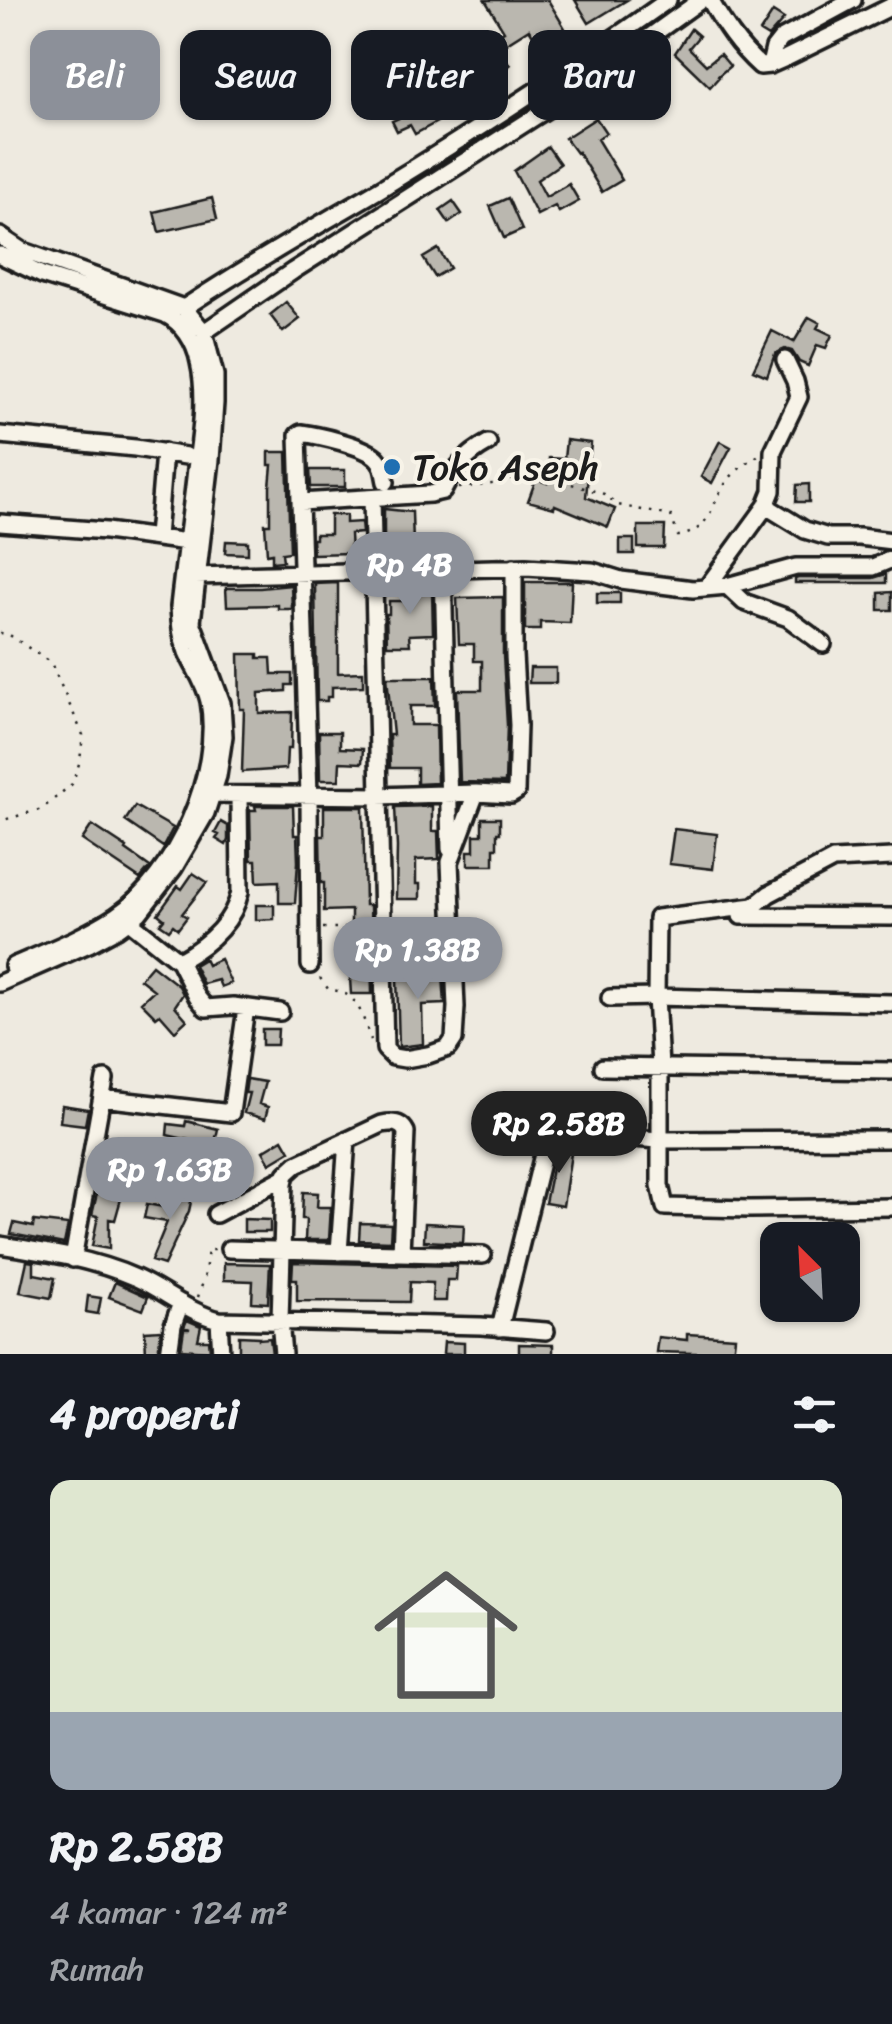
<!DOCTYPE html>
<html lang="id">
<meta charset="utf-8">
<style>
:root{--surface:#171b24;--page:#20242c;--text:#f1f3f6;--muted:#9ea1a6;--accent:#8c9099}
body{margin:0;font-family:Sriracha,sans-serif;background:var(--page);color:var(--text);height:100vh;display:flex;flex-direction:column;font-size:38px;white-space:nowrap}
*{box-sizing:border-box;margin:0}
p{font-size:32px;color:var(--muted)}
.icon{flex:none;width:55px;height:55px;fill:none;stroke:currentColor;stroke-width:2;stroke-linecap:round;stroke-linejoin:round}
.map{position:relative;height:1354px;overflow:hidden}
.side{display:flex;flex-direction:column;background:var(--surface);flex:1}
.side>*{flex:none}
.banner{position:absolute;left:30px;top:30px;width:832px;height:90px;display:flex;gap:20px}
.needle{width:65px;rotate:336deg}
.fabs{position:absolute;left:760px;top:1222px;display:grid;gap:20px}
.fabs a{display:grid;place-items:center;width:100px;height:100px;border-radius:20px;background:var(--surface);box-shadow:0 2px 8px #0004;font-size:50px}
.price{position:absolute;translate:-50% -85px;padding:0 22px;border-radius:35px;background:var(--accent);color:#fff;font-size:32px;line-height:65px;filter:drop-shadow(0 2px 5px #0008)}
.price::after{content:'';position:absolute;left:50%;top:60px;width:30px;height:22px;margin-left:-15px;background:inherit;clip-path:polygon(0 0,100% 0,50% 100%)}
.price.active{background:#222;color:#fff}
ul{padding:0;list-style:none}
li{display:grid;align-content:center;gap:20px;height:530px;padding:0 50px}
li span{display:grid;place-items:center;height:310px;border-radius:20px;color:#555}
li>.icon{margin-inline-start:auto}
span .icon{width:180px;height:180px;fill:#fffc;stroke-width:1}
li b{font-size:42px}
h2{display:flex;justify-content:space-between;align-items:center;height:120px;padding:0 50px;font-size:42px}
.chip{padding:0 35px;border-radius:20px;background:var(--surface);box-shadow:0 2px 8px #0004;font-size:35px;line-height:90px}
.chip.active{background:var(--accent);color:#fff}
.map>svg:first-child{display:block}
.building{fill:#bab7af;stroke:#1c1c1c;stroke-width:2.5}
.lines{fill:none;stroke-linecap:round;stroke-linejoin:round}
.minor-casing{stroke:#1c1c1c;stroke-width:22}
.path{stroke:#1c1c1c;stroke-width:2.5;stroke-dasharray:2.5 8;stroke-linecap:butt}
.minor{stroke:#f7f3e8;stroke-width:15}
.poi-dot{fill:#1f6fb2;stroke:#f7f3e8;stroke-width:4}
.labels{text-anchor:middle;stroke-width:8;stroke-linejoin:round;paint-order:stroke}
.poi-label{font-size:38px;fill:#1c1c1c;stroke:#f7f3e8;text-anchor:start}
</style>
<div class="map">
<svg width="892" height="1354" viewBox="0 0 892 1354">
<rect width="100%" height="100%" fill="#eeeae0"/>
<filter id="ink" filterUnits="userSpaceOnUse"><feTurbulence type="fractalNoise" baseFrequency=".01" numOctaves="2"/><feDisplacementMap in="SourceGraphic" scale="20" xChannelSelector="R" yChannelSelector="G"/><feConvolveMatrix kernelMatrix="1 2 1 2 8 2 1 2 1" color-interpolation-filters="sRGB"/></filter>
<g filter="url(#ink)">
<!-- building -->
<path class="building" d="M485 0H548L569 35 543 51 529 29 499 48 510 65 474 88 485 106 470 115 460 97 457 99 439 73 504 31Z
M575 0H627L589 23Z
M773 12 784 19 768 37 760 32Z
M691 29 699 36 689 48 706 65 720 54 730 66 718 76 719 77 710 87 675 53Z
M428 105 437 122 415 134 410 125 397 131 392 121Z
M596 118 606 133 597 139 622 180 602 192 578 152 576 153 565 138Z
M548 147 560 164 537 180 546 197 569 184 579 201 559 212 555 206 537 215 514 171Z
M212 198 217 219 159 232 154 212Z
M508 198 522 230 504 238 490 206Z
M453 201 462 214 449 223 440 210Z
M438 249 450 268 435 277 423 258Z
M286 302 300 319 283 332 270 315Z
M809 317 820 323 817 328 832 335 826 348 817 345 808 366 799 362 792 351 785 349 775 354 767 376 753 370 772 331 794 342Z
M566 440 591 443 586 497 615 509 608 527 555 505 554 508 528 501 536 479 547 483 549 458 564 459Z
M720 441 731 447 712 483 701 477Z
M269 452H287L290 552 282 553 283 561 272 562V553L267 554 265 524H270V487L272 465H269Z
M310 470H345V487H311Z
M809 484V502H796L797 485Z
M384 509 412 512 413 545 418 544V556H402V546L384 547Z
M330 515H346V523L361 522 362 533 350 534 351 553 313 554 312 539H315V534H330Z
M638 526H665L664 548H638Z
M620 539H634V554H620Z
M226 541 248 542V554L225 553Z
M886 574V583H795V579L798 578H873Z
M525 582H572L570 623 540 622V630H525Z
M338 583V673L363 672V686L332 687V697H327V701H317L315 584Z
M291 585 292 609H278V605L227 606 226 588H260Z
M410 587 432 588 433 634 409 635 410 645H387L386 614H389V601H409Z
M892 592V610H879V593Z
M597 593H620V603H597Z
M503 597V655L507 725 505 783 460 782 457 690H482V661H474V644H459L457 598Z
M239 654H258V658H271L272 674H292V685H286V691L259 693V713L292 712 291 749H287L286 769 242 772 244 709H240Z
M530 668H556V683H529Z
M387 677H434L435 706H410V725H436L437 783 417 784V768H390L389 735H393Z
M319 732H340V748L363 749 362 763 340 762 339 780H320Z
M135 806 173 828 163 847 125 821Z
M255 806H293L294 835H297L298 862 295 903H279V881L257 882 256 860H251L250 810H256Z
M432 806V831H438L439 859 416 860V884H420V899H396L397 847 395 807Z
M324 807H363L365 905H370L372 994H351L348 946H345V933H351V910L324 911V883H321L320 836H324Z
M482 818H500V833H497V848H494V865H468V851H474V835H482Z
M221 822 228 826V840L226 845 216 839 219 835 215 833Z
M92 825 127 848 126 850 150 867 140 879 82 840Z
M674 829 717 834 713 869 669 864Z
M193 873 207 882 182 914 187 917 178 929 173 925 169 930 160 924 164 919 158 914 178 886 182 889Z
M256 905H274V919L256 920Z
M396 941H417V955H396Z
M204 959 207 965 220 959 231 983 221 987 218 980 203 984 194 965Z
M425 962H442L445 1004 422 1005 423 1044 399 1047 397 977 425 976Z
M152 965 179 986 183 994 175 1006 187 1020 175 1031 160 1014 156 1017 141 1002 154 990 140 979Z
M262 1029H278L277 1045H262Z
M247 1079 265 1082 259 1104 268 1107 265 1119 244 1113 249 1093H245Z
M533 1096 554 1103 552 1107 545 1110 541 1114 535 1141 526 1139 532 1115 527 1114Z
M62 1105 88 1109 85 1125 60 1122Z
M186 1121 218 1129 214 1146 167 1135 168 1124 185 1126Z
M283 1139 290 1151 270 1163 263 1151Z
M557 1145 572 1147 563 1206 545 1203Z
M239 1172 245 1186 229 1194 222 1179Z
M101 1177 126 1181 115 1220 109 1219V1249L92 1246 98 1216 92 1215Z
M194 1188 189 1211 164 1265 151 1261 167 1222 144 1218 147 1204 169 1208 173 1189 186 1191Z
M303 1192 318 1193 317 1207H331L329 1240H305L306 1219H302Z
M244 1219 270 1220V1232H244Z
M34 1221 68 1225 64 1244 11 1234 14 1223 33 1227Z
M360 1223 391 1224 390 1241 359 1240Z
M425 1223 464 1225 463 1243 424 1241Z
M27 1261 34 1262V1274L55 1278 51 1298 20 1292Z
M293 1262 457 1266 456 1280H447L446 1301H432L433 1283 410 1282 409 1302 297 1301V1279H292Z
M224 1263 270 1264 268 1303 252 1302 253 1281 224 1280Z
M115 1282 148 1297 143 1310 109 1297Z
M88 1296 101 1298 98 1314 86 1312Z
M187 1320 201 1326 198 1340H209L210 1351 181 1349 184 1329H190L184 1327Z
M161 1330 158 1354H146L145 1331Z
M687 1334 735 1337 733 1354 656 1352 658 1337 687 1340Z
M239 1336 259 1337V1339L270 1338 272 1354 239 1353Z
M444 1342 464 1343V1354H443Z
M519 1344 553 1345V1354H519Z"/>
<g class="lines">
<defs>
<path id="minor" d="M710 0C724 25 738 46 760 66L770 65 786 58 892 6
M770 65 774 48 781 39 853 0
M0 236 21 250 184 308 204 332 215 375V403L211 460 192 622 222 703 224 736 218 776 206 813 174 868 139 913 117 929 89 944 0 983
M0 255 42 275 165 314C183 323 195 342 199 362 207 397 201 434 196 469 191 515 184 561 179 607 180 623 181 637 187 652 194 668 205 683 209 701 222 772 176 876 116 916 84 937 48 951 13 966
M184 308C248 265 314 228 380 189 479 129 574 67 668 0
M204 332 293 271 563 99 701 0
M785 360 795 381 799 397 773 451 772 491 766 506 805 530 828 537H859L892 541
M0 435 135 448 186 456
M372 498 385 1049 393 1057 405 1059 428 1055 448 1048 454 1039 456 1007 450 862 476 793 511 795 516 792 518 725 514 655V567
M301 502 430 494 443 491C454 469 466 455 488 443
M0 523 106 531 187 542
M157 537 164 452
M443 568 450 849
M196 576 526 567 592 571 621 580 693 589 727 586 796 567H873L892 559
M727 586 744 602 788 618 823 644
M707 587 766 506
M205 794 378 796 476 793
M892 857 833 860 769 894 754 906 657 918 656 997 660 1066V1185L665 1207 749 1209 892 1207
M741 916 892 917
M129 921 179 961 197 997 206 1008 233 1006 280 1012
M179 961C206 946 233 924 240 892L239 795
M310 965 309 796 298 435 301 433C317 435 367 446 378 459 384 465 384 474 386 482
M610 998 656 997 892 1003
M603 1067 892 1071
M102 1098 231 1113 246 1008
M619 1137 659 1140 892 1139
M91 1164 187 1180
M216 1214 285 1177
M0 1245C46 1252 93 1259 136 1278 165 1291 188 1312 219 1320L481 1326 546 1331
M229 1249 483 1255
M339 1252 347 1140
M73 1259 105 1079
M219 1320 221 1354
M500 1328 552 1118
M169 1354 173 1325 181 1303
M283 1354 280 1321 284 1183 286 1174 297 1164 382 1124C392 1122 401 1122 406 1132L401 1253"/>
</defs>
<!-- minor casing -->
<use href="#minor" class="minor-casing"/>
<!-- path -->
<path class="path" d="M459 488 500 483 524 475 534 476 555 479 604 494 618 505 671 516 678 536C712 531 710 504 728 480 736 470 748 462 759 455
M0 633 8 634 51 663 83 735 80 761 72 784 42 809 0 821
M323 928H370
M320 978 329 990C360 991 362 1018 371 1040
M198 1297 204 1279 208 1250H218"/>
<!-- minor -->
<use href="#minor" class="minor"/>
</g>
</g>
<!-- markers -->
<circle class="poi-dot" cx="392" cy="467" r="10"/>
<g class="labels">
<!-- poi labels -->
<g class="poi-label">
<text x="412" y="480">Toko Aseph</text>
</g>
</g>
</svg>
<div class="fabs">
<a><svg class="needle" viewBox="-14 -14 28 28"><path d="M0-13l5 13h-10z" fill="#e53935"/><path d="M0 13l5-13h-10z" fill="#9ea1a6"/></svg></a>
</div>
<b class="price" style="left:410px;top:617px">Rp 4B</b>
<b class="price" style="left:418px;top:1002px">Rp 1.38B</b>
<b class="price active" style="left:559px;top:1176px">Rp 2.58B</b>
<b class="price" style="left:170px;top:1222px">Rp 1.63B</b>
<div class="banner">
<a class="chip active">Beli</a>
<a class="chip">Sewa</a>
<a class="chip">Filter</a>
<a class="chip">Baru</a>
</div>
</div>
<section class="side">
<h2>4 properti<svg class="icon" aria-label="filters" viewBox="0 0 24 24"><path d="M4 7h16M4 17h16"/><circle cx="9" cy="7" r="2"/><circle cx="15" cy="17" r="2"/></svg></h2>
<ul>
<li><span style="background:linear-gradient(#dfe7d0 75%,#9aa5b1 0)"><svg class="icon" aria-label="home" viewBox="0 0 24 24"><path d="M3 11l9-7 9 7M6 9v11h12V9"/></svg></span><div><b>Rp 2.58B</b><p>4 kamar · 124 m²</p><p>Rumah</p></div></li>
</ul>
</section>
